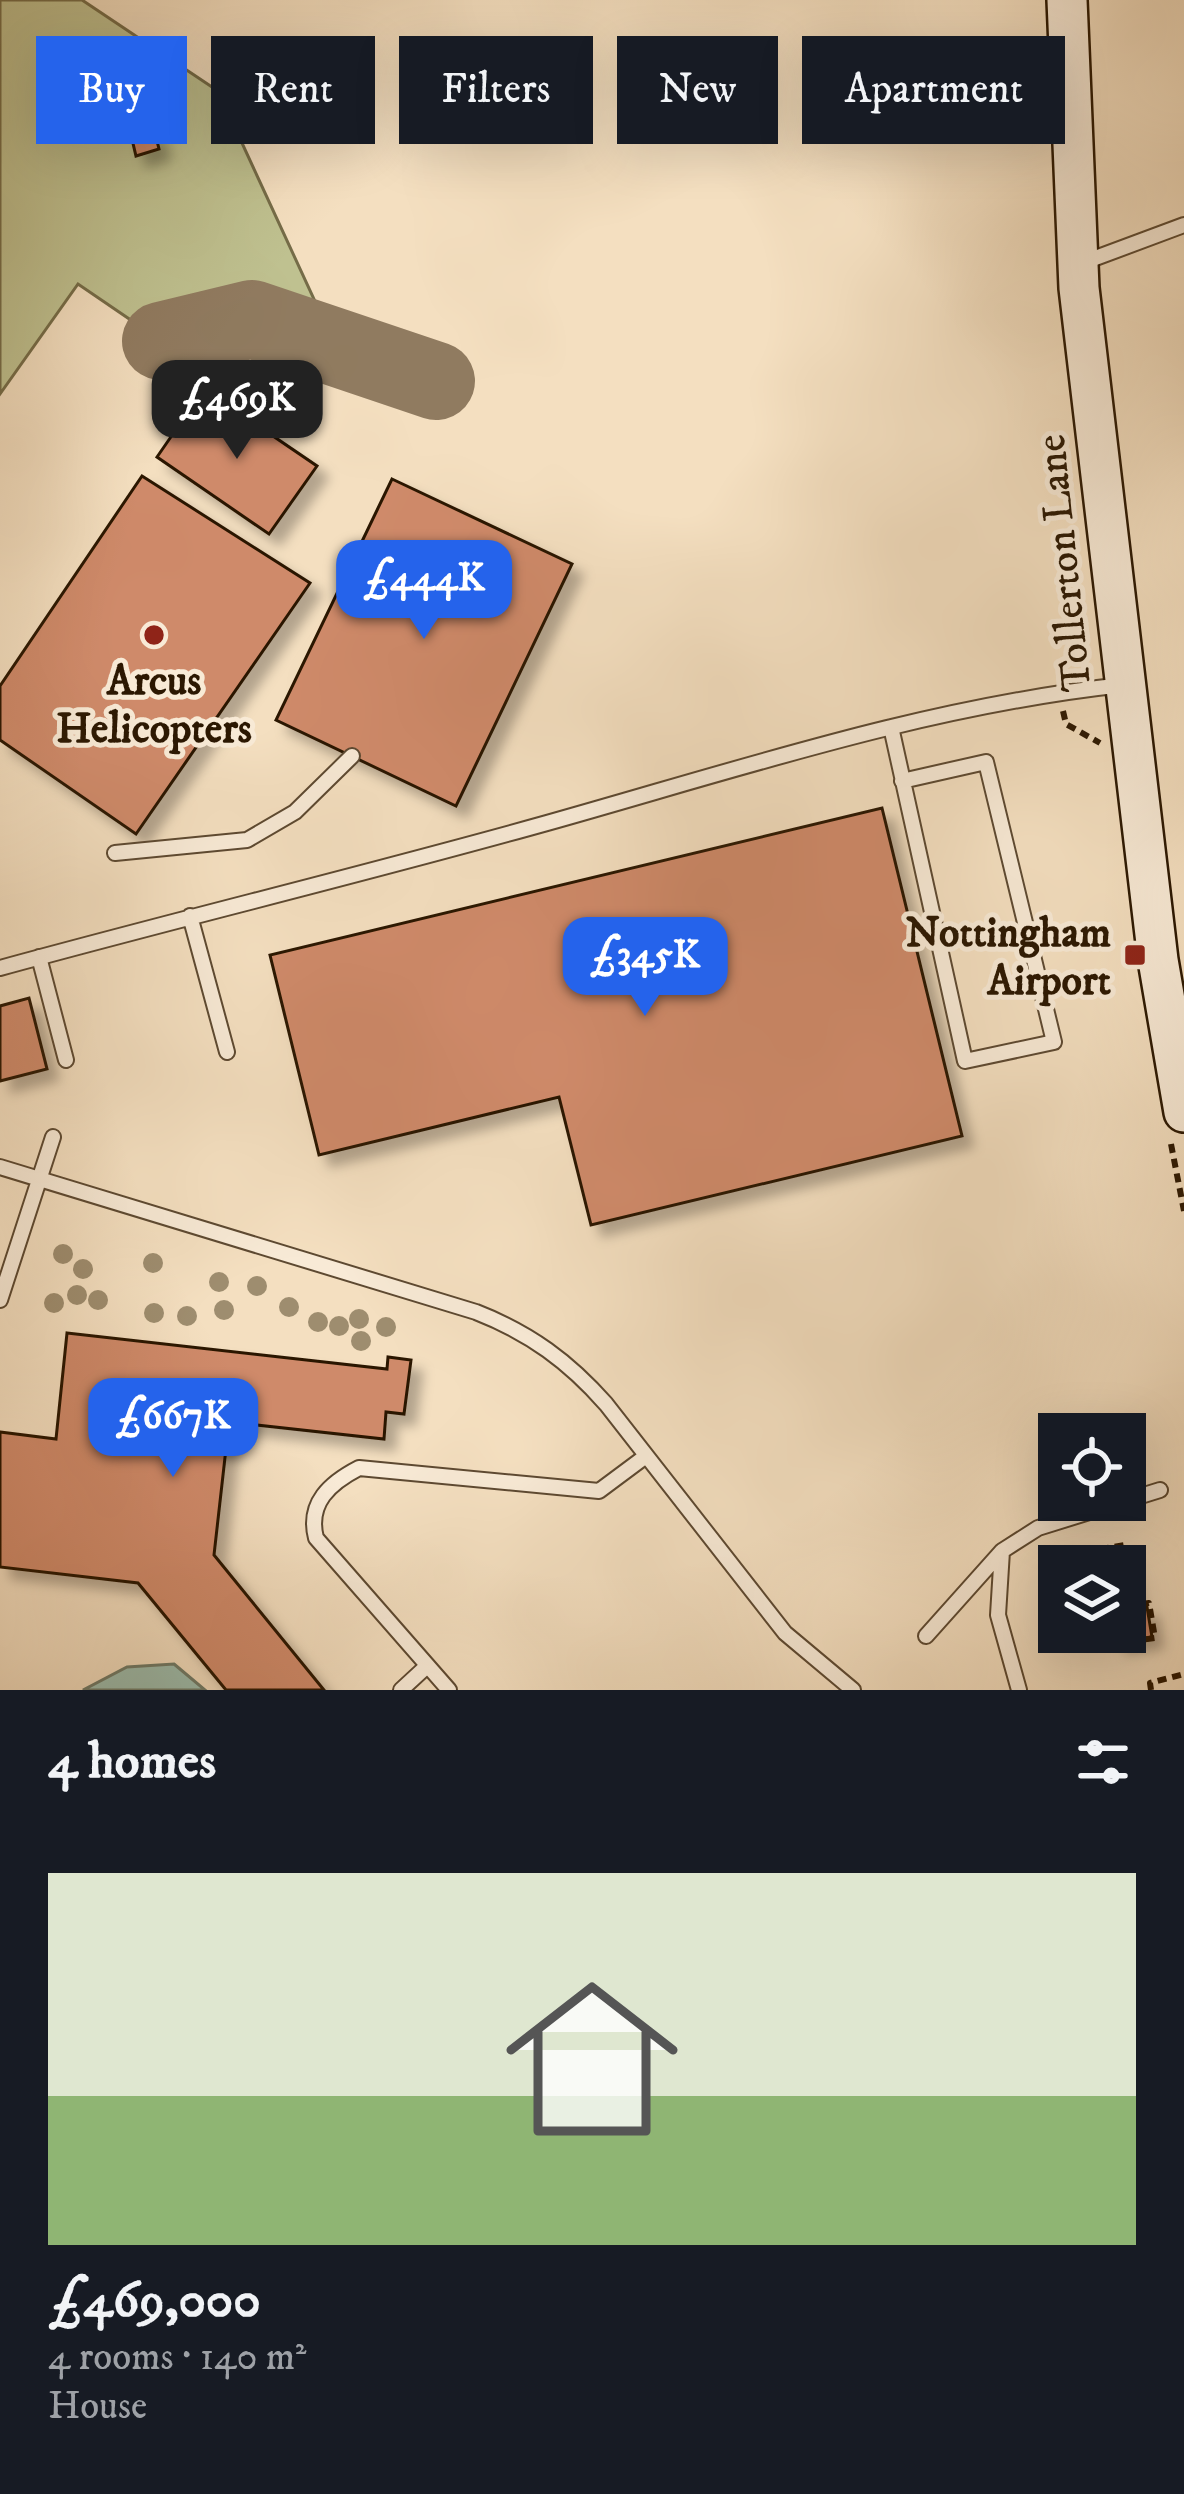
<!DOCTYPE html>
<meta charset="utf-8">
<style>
:root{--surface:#171b24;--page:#242831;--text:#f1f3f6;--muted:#9ea1a6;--line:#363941;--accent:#2563eb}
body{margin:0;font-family:"IM FELL DW Pica",serif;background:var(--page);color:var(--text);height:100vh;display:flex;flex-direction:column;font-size:45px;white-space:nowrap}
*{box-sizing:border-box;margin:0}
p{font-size:39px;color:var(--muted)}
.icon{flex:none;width:66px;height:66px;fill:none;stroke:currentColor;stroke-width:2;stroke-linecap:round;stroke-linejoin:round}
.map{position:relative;height:1690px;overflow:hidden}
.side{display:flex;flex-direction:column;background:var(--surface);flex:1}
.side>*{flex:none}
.banner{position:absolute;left:36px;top:36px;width:1113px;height:108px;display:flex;gap:24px}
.fabs{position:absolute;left:1038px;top:1413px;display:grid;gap:24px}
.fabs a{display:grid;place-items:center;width:108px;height:108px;border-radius:0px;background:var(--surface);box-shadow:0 12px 48px #0002;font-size:60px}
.price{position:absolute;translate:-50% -102px;padding:0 27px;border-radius:24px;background:var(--accent);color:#fff;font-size:39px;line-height:78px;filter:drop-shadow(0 3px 6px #0008)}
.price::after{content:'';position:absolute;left:50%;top:72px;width:36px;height:27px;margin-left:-18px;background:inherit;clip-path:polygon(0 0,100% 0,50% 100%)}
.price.selected{background:#222;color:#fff}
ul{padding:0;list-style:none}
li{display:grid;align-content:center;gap:24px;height:636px;padding:0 48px}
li+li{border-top:3px solid var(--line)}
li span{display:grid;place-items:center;height:372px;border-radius:0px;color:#555}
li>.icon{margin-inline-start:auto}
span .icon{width:216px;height:216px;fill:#fffc;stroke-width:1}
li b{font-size:51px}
h2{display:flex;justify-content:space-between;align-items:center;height:144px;padding:0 48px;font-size:51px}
.tag{padding:0 42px;border-radius:0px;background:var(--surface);box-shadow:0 12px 48px #0002;font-size:42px;line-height:108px}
.tag.selected{background:var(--accent);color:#fff}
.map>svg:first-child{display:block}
.green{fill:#bfc190;stroke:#756c48;stroke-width:3}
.water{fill:#9cbdae;stroke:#6f7b69;stroke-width:3}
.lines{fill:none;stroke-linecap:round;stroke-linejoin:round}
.taxiway{stroke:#907b60;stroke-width:78}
.building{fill:#cf8a6a;stroke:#2b1701;stroke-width:3;filter:url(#shadow)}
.lane-casing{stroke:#5d4931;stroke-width:18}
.secondary-casing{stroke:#2b1701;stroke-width:44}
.path{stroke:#2b1701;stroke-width:6;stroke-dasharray:9 6;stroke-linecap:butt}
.lane{stroke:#f8ead6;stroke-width:14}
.secondary{stroke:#f8ead6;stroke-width:39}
.tree{fill:#9e8d6f}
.poi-dot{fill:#8f2418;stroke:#f8ead6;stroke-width:4.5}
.labels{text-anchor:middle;stroke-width:10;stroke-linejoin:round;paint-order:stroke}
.street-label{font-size:42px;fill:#2b1701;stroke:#f8ead6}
.poi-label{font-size:42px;font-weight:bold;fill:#2b1701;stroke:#f8ead6}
</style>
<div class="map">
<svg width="1184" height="1690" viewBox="0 0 1184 1690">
<defs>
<filter id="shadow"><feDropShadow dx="11" dy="11" stdDeviation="6" flood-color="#0004"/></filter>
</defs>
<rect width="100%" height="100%" fill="#f4dfc0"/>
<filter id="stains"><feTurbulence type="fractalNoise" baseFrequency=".00167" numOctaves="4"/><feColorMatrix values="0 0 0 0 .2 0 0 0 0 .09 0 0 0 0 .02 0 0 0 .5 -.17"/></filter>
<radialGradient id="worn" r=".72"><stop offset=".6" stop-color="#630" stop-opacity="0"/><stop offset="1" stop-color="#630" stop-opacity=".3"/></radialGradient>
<!-- green -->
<path class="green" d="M0 0H82L218 91 331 336 245 295 144 329 78 284 0 394Z"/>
<!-- water -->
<path class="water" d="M174 1664 205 1690H83L127 1667Z"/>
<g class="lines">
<!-- taxiway -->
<path class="taxiway" d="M161 341 252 319 436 381"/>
</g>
<!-- building -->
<path class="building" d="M154 129 159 149 136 156 131 135Z
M204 389 317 466 269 534 157 457Z
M142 476 310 583 136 834 0 740V686Z
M392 479 572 564 456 806 276 720Z
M882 808 962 1136 591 1225 559 1097 319 1155 270 955Z
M29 998 47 1069 0 1081V1006Z
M67 1333 387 1369 388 1357 411 1360 404 1414 386 1412 384 1439 229 1422 214 1555 324 1690H226L138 1583 0 1567V1432L56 1439Z
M1123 1547 1131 1594 1125 1595V1566H1059V1570L1057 1559Z
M1147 1607 1152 1637 1116 1642 1114 1632H1125V1610Z"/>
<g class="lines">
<defs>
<path id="lane" d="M1082 263 1184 225
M891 727 965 1061 1054 1042 986 762 902 781
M115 853 247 840 295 812 352 756
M190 916 227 1052
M39 957 66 1060
M0 968C182 918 365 874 547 823 736 770 927 706 1123 685
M0 1167 476 1312C530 1333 569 1362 606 1404L785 1633 853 1690
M0 1300 53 1137
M926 1636 1002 1551
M401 1690 427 1666
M449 1690 316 1538C307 1503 330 1483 359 1468L599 1491 646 1456
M1019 1690 998 1615 1002 1551 1038 1528 1160 1490"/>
<path id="secondary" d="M1067 0 1079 288 1158 960 1184 1112"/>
</defs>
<!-- lane casing -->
<use href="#lane" class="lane-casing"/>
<!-- secondary casing -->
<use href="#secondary" class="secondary-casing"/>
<!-- path -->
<path class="path" d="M1063 711 1066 724 1100 743
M1171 1144 1184 1211
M1059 1585 1054 1557 1125 1545 1134 1596 1125 1598
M1111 1632 1113 1644 1155 1638 1149 1603 1125 1606
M1151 1690 1150 1683 1184 1674"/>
<!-- lane -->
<use href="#lane" class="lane"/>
<!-- secondary -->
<use href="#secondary" class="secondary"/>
</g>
<!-- trees -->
<g class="tree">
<circle cx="63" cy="1254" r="10"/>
<circle cx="153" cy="1263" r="10"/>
<circle cx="83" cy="1269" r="10"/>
<circle cx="219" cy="1282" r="10"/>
<circle cx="257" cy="1286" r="10"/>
<circle cx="77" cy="1295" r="10"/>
<circle cx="98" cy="1300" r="10"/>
<circle cx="54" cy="1303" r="10"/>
<circle cx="289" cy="1307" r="10"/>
<circle cx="224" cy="1310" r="10"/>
<circle cx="154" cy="1313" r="10"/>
<circle cx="187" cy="1316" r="10"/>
<circle cx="359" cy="1319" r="10"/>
<circle cx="318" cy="1322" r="10"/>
<circle cx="339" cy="1326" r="10"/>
<circle cx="386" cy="1327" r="10"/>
<circle cx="361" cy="1341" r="10"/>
</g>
<!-- markers -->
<g class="poi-dot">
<circle cx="154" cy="635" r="12"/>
<rect x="1123" y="943" width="24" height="24" rx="6"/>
</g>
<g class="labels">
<!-- street labels -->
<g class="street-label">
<text transform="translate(1062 563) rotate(-96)" y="15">Tollerton Lane</text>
</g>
<!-- poi labels -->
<g class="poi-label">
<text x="154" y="694">Arcus<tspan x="154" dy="48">Helicopters</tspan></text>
<text x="1111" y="946" text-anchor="end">Nottingham<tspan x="1111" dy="48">Airport</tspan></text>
</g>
</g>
<rect width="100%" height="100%" filter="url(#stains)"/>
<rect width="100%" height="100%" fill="url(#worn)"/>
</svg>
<div class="fabs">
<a><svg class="icon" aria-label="locate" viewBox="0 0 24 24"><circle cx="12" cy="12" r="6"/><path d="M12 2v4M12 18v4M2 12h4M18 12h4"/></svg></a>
<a><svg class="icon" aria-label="layers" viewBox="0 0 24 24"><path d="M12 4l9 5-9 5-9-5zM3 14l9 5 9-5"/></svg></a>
</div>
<b class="price selected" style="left:237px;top:462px">£469K</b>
<b class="price" style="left:424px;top:642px">£444K</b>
<b class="price" style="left:645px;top:1019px">£345K</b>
<b class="price" style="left:173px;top:1480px">£667K</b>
<div class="banner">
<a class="tag selected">Buy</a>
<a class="tag">Rent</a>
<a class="tag">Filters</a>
<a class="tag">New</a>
<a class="tag">Apartment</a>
</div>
</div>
<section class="side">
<h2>4 homes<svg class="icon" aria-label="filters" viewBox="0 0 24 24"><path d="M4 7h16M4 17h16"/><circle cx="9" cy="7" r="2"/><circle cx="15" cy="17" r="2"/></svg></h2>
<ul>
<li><span style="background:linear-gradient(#dfe7d0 60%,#8fb573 0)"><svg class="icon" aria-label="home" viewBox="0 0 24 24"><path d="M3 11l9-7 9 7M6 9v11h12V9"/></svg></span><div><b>£469,000</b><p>4 rooms · 140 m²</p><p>House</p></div></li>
</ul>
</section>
